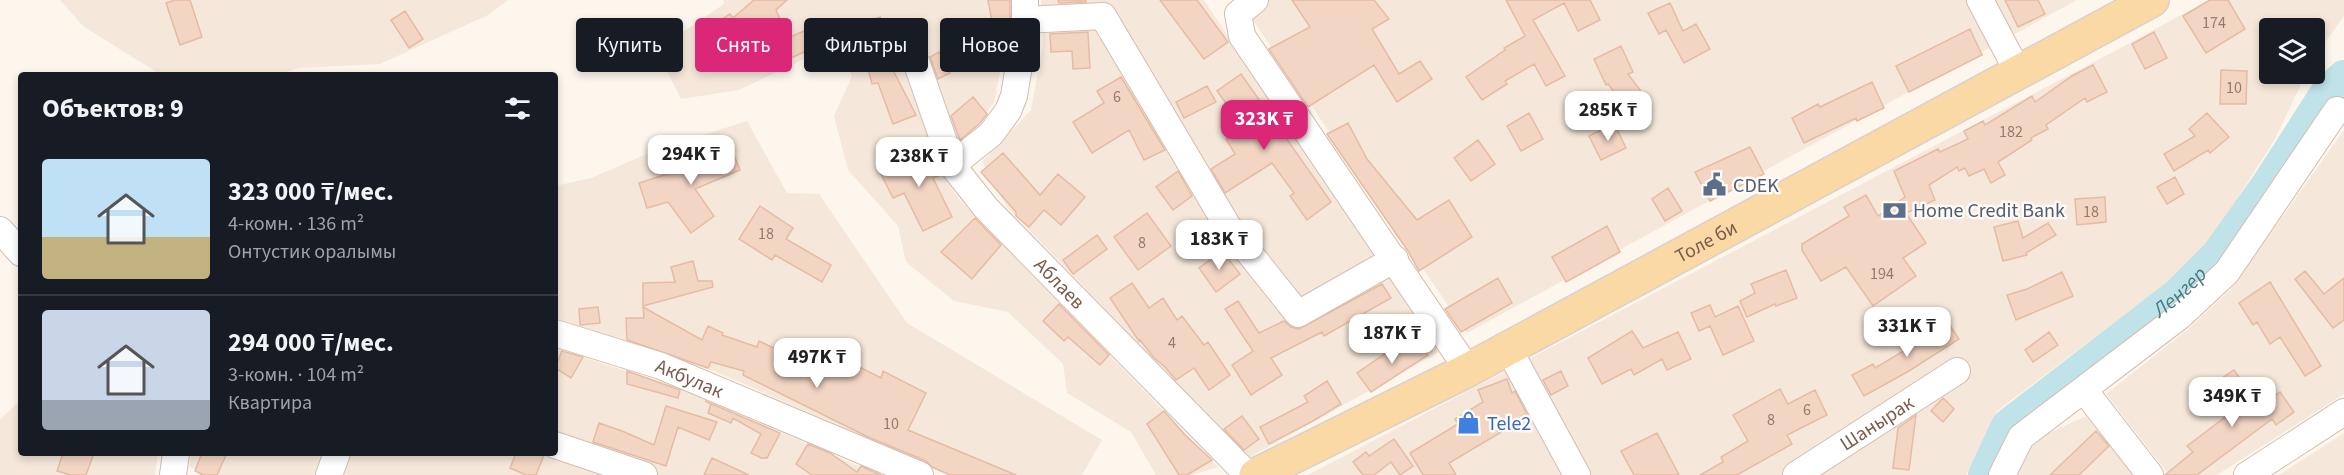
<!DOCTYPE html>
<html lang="ru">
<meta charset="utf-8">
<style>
:root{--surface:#171b24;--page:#20242c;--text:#f1f3f6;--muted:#9ea1a6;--line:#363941;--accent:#db2777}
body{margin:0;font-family:"Source Sans 3",sans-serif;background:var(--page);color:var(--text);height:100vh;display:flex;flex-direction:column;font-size:22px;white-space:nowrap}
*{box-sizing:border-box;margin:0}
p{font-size:20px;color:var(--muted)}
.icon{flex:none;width:33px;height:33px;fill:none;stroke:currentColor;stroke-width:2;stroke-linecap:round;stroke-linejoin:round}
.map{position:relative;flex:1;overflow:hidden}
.details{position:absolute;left:18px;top:72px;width:540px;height:384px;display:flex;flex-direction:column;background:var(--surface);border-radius:6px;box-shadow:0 3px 9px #0003}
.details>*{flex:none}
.hud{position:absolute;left:576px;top:18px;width:570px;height:54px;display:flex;gap:12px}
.buttons{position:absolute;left:2259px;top:18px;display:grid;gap:12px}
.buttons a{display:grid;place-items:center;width:66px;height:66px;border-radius:6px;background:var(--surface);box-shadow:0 3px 9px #0003;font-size:30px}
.price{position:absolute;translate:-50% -51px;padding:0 14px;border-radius:12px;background:#fff;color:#222;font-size:20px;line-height:39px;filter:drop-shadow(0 2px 3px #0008)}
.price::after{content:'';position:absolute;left:50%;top:36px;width:18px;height:14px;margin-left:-9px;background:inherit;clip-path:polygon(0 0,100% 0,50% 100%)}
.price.selected{background:var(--accent);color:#fff}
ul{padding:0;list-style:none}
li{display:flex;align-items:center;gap:18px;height:150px;padding:0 24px}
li+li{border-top:2px solid var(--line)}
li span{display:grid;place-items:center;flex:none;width:168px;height:120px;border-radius:6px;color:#555}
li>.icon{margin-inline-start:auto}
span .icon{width:72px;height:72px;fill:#fffc;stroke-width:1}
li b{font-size:26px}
h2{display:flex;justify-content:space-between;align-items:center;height:72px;padding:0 24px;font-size:26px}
.tag{padding:0 21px;border-radius:6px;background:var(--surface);box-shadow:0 3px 9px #0003;font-size:21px;line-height:54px}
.tag.selected{background:var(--accent);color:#fff}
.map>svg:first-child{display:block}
.residential{fill:#f5e8da}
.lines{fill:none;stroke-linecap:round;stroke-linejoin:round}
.river{stroke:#bfe3e8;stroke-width:34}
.building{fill:#f3d5c3;stroke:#e6bba3;stroke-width:1.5}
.minor-casing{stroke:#d1beb0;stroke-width:28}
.major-casing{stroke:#dad1cd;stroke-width:36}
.minor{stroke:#fff;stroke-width:26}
.major{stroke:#fbd9a5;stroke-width:33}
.labels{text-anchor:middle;stroke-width:5;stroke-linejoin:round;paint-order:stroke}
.number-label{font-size:16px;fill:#987a6a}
.service-label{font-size:20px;fill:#4e5e75;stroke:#fffaf3;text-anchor:start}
.street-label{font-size:20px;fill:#7a5c4d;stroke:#fffaf3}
.shop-label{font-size:20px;fill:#366cbe;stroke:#fffaf3;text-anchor:start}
.water-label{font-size:21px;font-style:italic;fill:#437c86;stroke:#fffaf3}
</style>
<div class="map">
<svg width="2344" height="475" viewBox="0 0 2344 475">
<rect width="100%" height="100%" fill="#fdf6ec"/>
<!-- residential -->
<path class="residential" d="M60 0H508L488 15 380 64 299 68 276 75H161L83 26Z
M723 0H1009L1012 13 994 102 972 132 935 165 959 199 1218 467 1192 475H1156L1131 432 1067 393 1063 364 1008 312 954 301 906 262 898 226 848 170 834 116 852 76 838 48 804 59 739 90 681 99 656 50 724 4Z
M1041 0H1204L1439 352 1248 458 1007 207 982 162 1031 110 1043 44Z
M1239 0H2077L1467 333Z
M2208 0H2344V16L2315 56 2314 28H2270V74H2306L2275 139 2205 250 2156 291 1997 411 1966 475H1308L2132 42Z
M747 121 787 193 819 194 907 323 1102 440 1082 475H953L714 371 555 318V186L591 178 656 150Z
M2344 130V394L2217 475H2169L2106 394 2186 331 2230 290Z
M555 348 676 387 879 475H343L351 453H555Z
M21 400V453H158L155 475H0V419Z
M2086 416 2134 475H2017L2036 439Z
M2344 433V475H2279Z
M191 453H322L314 475H212L189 467Z"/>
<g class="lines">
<!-- river -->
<path class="river" id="s1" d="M1985 475 2008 426 2178 295 2218 255 2270 182 2329 90 2344 77"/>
</g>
<!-- building -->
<path class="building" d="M175 0H190L202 37 180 45 166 3Z
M754 0H787L776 10 788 38 818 25 826 42 776 65 756 21 715 49 703 32 730 14 733 18Z
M988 0H1010V19L992 22Z
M1058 0H1086V2L1059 3Z
M1160 0H1197L1228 42 1204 59Z
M1292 0H1374L1389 19 1372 29 1399 74 1420 61 1432 79 1397 102 1374 65 1308 107 1269 49 1310 27Z
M1506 0H1590L1600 20 1578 31 1564 3 1533 20 1565 76 1546 86 1534 64 1505 81 1507 84 1482 100 1466 77 1505 50 1504 48 1525 36Z
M2005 0H2038L2045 14 2018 27Z
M2210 0H2228L2245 29 2206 53 2183 16Z
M1670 3 1683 31 1696 24 1710 49 1684 63 1666 30 1659 34 1648 13Z
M405 11 423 39 409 48 391 20Z
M880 17 895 63 891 66 916 115 893 124 878 83 872 84 864 53 861 54 851 27Z
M1970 29 1982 55 1909 92 1896 66Z
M1088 32 1090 68 1073 69 1072 51 1051 52 1050 34Z
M2154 32 2167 58 2145 69 2132 44Z
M1621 46 1633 72 1628 74 1643 94 1626 107 1608 84 1606 85 1594 59Z
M939 52 950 73 938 79 930 57Z
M2093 65 2107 92 2087 102 2085 98 2046 125 2048 129 2031 138 2032 140 1998 162 2005 175 1991 183 1984 169 1969 176 1965 168 1959 171 1957 167 1929 185 1935 200 1906 213 1926 243 1903 258 1916 276 1873 306 1846 267 1821 281 1802 250V244L1849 216 1844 207 1866 195 1878 216 1905 197 1894 171 1938 149 1940 152 1968 139 1964 131 1983 121 1985 125 2032 96 2035 102 2072 76Z
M2221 70 2247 71 2246 104H2220Z
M1241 74 1331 202 1307 220 1290 196 1294 193 1272 163 1225 193 1211 169 1235 154 1226 139 1244 128 1217 91Z
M1121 77 1165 150 1144 160 1129 130 1092 153 1073 122 1104 103 1097 91Z
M1872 82 1884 108 1857 121 1856 118 1804 143 1792 118 1818 104 1820 107Z
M1207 86 1216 102 1184 118 1176 102Z
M973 97 987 114 980 123 960 140 951 116Z
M1529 113 1543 139 1521 151 1507 126Z
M2207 113 2229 137 2210 153 2208 150 2174 171 2164 154 2195 136 2189 129Z
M1348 123 1367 159 1417 220 1449 200 1472 237 1419 271 1408 251 1327 134Z
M1614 123 1626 148 1601 160 1589 136Z
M1478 140 1495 164 1471 181 1454 158Z
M729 143 740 170 695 189 714 216 691 233 668 202 647 208 639 183 683 169 681 166Z
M1750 147 1764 174 1710 201 1695 172Z
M930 148 940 175 933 178 952 217 923 231 904 193 893 198 880 172Z
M1003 153 1040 195 1058 174 1085 197 1061 225 1044 210 1029 227 1016 216V212L981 172Z
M1178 171 1192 196 1173 210 1156 187Z
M2175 177 2184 194 2167 204 2157 187Z
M1668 188 1682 211 1665 221 1652 199Z
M2105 197 2106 222 2077 225 2075 199Z
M760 206 793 228 786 239 831 265 822 282 775 255 772 260 739 239Z
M1147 213 1171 246 1138 270 1114 237Z
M975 218 1001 245 972 279 941 252Z
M2018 221 2023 238 2048 223 2056 235 2026 253 2027 255 2003 261 1994 227Z
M1607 226 1620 252 1566 282 1552 257Z
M1097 235 1107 249 1073 274 1063 260Z
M1222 251 1240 274 1216 292 1199 268Z
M693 261 698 281H712L713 287 643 306V283L675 282 671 267Z
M1786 270 1797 298 1776 306 1775 304 1747 317 1740 301 1755 293 1751 284Z
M2305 271 2324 294 2344 278V320L2333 328 2295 279Z
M2062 272 2073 296 2016 320 2007 295 2027 289Z
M1498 278 1512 303 1461 332 1445 309Z
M2270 282 2321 366 2305 376 2280 337 2270 344 2257 322 2253 325 2239 303Z
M1132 283 1149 308 1163 298 1177 320 1182 316 1204 345 1208 342 1230 375 1209 390 1194 368 1176 380 1164 366 1154 358 1140 340 1139 341 1110 298Z
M1382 284 1391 298 1324 336 1322 332 1271 358 1282 375 1251 395 1232 365 1253 351 1225 309 1238 301 1259 333 1284 321 1291 327 1299 329Z
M1059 304 1109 355 1100 365 1068 337 1064 341 1043 321Z
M1710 305 1715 317 1738 306 1754 341 1723 355 1710 326 1699 331 1691 313Z
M598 307 600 323 580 325 579 309Z
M643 307 702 340 708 326 723 333 722 335 757 347 759 341 782 352 780 355 818 374 828 351 881 378 883 371 926 393 908 430 1016 475H950L932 467 926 461 868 437 743 375 744 371 711 362 708 368 627 340 626 318H644Z
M1943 315 1959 339 1909 371 1864 396 1852 375 1873 364 1875 368 1936 332 1930 324Z
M1632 331 1643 348 1678 332 1691 359 1667 370 1662 359 1634 375 1631 369 1602 384 1588 358Z
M2049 332 2058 345 2033 362 2025 350Z
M1414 337 1428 355 1371 392 1357 373 1386 353 1388 356Z
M562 351 583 357 571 378 555 368Z
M2234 370 2259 406 2280 392 2294 412 2276 425 2272 419 2197 475H2165L2193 452 2187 446 2241 405 2222 378Z
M627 371 680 390 678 398 627 384Z
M1561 371 1568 386 1551 395 1543 380Z
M1507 379 1512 393 1515 391 1527 414 1522 416 1526 425 1510 432 1508 428 1449 463 1456 475H1423L1410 453 1458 424 1455 419 1483 402 1478 390Z
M1327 381 1341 404 1313 421 1269 444 1260 427 1308 402 1304 396Z
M1780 389 1788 404 1815 390 1827 415 1787 435 1792 444 1737 475H1700L1723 462 1721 457 1748 441 1733 415Z
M1943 398 1954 409 1943 422 1931 411Z
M705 401 780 433 767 458H761L751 453 761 434 733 418 731 423 708 413 711 404Z
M666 406 717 422 709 440 678 427 666 466 593 442 599 423 622 431 654 445Z
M1164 411 1185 435 1212 460 1187 475H1179L1147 424Z
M1916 415 1909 470 1893 468 1898 428Z
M1242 416 1259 439 1244 450 1224 429Z
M2096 431 2109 446 2079 475H2050Z
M1657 433 1679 475H1634L1621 451Z
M1394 439 1413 466 1400 475 1391 462 1374 475H1363L1353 462 1366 452 1369 456Z
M808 444 830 453 857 472 861 466 881 475H812L796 464Z
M63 453H94L86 475H70L57 471Z
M202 453H227L217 475H203L195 471Z
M516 453H543L544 455 536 475H526L510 468Z
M712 458 749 475H704Z"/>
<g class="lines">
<defs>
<g id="minor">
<path d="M1255 0 1238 14 1242 36 1468 370"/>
<path d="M1980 0 2018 72"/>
<path d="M1025 20 1103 16 1227 225 1298 314 1395 259"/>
<path id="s2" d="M917 64 952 165 986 208 1248 475"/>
<path d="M952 165 991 134 1008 111 1014 96 1025 29V0"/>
<path d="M0 230 21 253"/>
<path id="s3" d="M555 333 661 366 920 475"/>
<path d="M1508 348 1577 475"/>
<path d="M2084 390 2150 475"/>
<path d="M555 445 644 475"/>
<path d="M173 475 176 453"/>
<path d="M329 475 337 453"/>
<path id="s4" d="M1796 475 1957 371"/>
<path d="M2002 475 2021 437 2180 316 2227 272 2337 110"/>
<path d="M2247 475 2344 412"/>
</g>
<g id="major">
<path id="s5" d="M1256 475 1468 370 2152 0"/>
</g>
</defs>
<!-- minor casing -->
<use href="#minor" class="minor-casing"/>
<!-- major casing -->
<use href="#major" class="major-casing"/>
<!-- minor -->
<use href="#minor" class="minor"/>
<!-- major -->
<use href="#major" class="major"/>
</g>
<!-- icons -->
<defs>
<symbol id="civic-bare" viewBox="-9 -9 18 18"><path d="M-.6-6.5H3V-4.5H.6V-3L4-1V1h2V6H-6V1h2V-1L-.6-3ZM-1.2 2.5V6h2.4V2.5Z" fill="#5c6f8a" stroke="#fffaf3" stroke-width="2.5" paint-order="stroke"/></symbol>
<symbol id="bank-bare" viewBox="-9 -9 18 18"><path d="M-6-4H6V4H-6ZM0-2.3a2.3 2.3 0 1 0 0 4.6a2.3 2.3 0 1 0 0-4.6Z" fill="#5c6f8a" stroke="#fffaf3" stroke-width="2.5" paint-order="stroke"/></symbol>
<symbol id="shop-bare" viewBox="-9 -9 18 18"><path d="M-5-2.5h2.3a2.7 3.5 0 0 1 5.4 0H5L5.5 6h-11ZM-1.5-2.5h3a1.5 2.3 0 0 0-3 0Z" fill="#3f7fe0" stroke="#fffaf3" stroke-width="2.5" paint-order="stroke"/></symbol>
</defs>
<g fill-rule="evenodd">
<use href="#civic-bare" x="1698" y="168" width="33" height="33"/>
<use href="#bank-bare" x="1878" y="194" width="33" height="33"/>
<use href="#shop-bare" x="1452" y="406" width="33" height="33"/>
</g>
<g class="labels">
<!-- number labels -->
<g class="number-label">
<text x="2214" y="28">174</text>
<text x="2234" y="93">10</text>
<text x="1117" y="102">6</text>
<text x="2011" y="137">182</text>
<text x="2091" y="217">18</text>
<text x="766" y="239">18</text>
<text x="1142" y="248">8</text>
<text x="1882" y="279">194</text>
<text x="1172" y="348">4</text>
<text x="1807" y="415">6</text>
<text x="1771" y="425">8</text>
<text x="891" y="429">10</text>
</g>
<!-- service labels -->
<g class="service-label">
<text x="1733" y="192">CDEK</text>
<text x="1913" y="217">Home Credit Bank</text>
</g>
<!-- street labels -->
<g class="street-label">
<text dy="7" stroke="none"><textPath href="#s5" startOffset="507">Толе би</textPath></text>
<text dy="7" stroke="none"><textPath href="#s2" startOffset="267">Аблаев</textPath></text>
<text dy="7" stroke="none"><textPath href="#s3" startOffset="142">Акбулак</textPath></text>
<text dy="7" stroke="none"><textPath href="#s4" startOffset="96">Шанырак</textPath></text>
</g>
<!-- shop labels -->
<g class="shop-label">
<text x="1487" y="430">Tele2</text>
</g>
<!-- water labels -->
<g class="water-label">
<text dy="7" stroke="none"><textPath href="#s1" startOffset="272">Ленгер</textPath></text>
</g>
</g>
</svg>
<div class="buttons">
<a><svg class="icon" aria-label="layers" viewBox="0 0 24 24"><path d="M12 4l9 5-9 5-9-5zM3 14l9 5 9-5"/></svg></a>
</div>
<b class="price" style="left:1608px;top:142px">285K ₸</b>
<b class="price selected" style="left:1264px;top:151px">323K ₸</b>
<b class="price" style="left:691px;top:186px">294K ₸</b>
<b class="price" style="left:919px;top:188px">238K ₸</b>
<b class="price" style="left:1219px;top:271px">183K ₸</b>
<b class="price" style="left:1907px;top:358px">331K ₸</b>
<b class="price" style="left:1392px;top:365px">187K ₸</b>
<b class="price" style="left:817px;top:389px">497K ₸</b>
<b class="price" style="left:2232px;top:428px">349K ₸</b>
<div class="hud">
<a class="tag">Купить</a>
<a class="tag selected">Снять</a>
<a class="tag">Фильтры</a>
<a class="tag">Новое</a>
</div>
<section class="details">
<h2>Объектов: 9<svg class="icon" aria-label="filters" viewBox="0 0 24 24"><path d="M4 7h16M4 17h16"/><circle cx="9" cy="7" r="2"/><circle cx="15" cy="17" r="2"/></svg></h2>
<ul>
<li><span style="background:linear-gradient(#bfe0f5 65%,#c2b280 0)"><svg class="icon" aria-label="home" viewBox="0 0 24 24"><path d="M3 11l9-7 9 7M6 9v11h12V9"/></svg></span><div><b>323 000 ₸/мес.</b><p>4-комн. · 136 m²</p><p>Онтустик оралымы</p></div></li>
<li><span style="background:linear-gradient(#c9d6e8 75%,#9aa5b1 0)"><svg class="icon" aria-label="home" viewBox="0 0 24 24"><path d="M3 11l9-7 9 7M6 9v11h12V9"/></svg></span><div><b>294 000 ₸/мес.</b><p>3-комн. · 104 m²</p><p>Квартира</p></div></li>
</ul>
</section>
</div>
